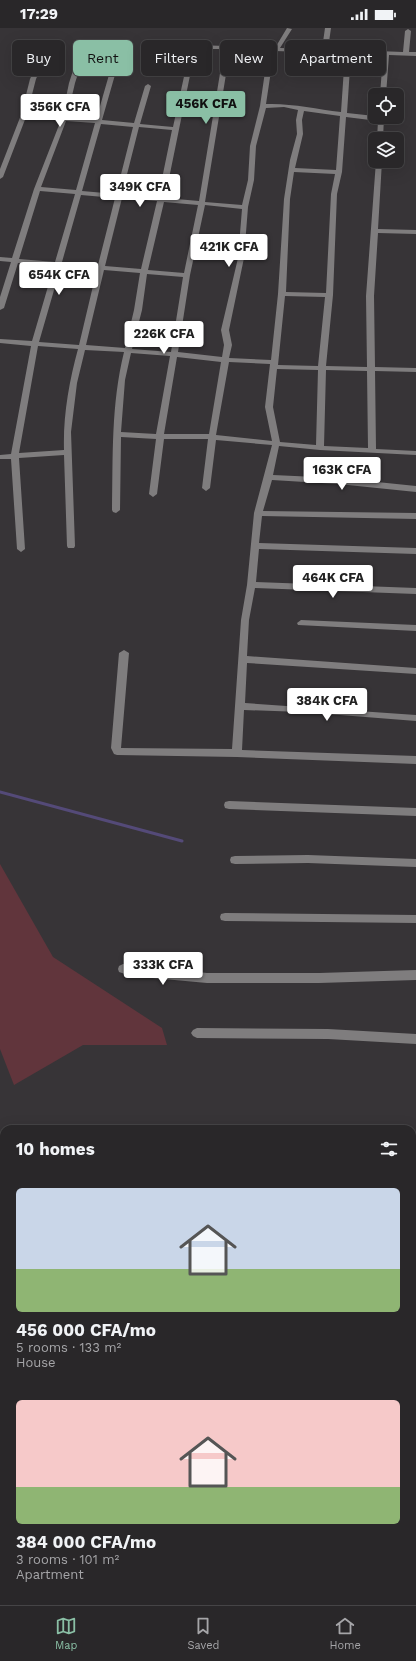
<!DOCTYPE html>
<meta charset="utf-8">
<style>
:root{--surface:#292729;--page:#353335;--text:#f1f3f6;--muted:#a5a5a8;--line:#454446;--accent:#8abfa5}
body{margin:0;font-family:"Work Sans",sans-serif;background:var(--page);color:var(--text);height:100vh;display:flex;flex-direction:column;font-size:15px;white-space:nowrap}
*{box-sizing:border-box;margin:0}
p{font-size:13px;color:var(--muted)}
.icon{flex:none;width:22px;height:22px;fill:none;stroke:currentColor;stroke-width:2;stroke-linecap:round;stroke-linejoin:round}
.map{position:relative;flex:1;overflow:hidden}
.side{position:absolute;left:0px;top:1097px;width:416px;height:480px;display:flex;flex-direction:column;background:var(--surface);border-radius:12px 12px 0 0;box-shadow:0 4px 16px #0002,0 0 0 1px var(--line)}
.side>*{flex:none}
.guide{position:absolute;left:12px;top:12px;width:392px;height:36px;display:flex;gap:8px}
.fabs{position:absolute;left:368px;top:60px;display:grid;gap:8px}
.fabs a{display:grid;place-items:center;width:36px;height:36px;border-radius:6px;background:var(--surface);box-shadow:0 4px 16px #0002,0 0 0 1px var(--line);font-size:20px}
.price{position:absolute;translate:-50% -34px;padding:0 9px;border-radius:4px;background:#fff;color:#222;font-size:13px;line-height:26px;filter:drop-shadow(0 1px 2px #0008)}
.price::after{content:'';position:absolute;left:50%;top:24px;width:12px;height:9px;margin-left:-6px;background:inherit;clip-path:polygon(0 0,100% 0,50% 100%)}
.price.on{background:var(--accent);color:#111}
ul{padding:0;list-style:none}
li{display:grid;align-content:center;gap:8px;height:212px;padding:0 16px}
li span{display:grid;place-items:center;height:124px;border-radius:6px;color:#555}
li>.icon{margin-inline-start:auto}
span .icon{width:72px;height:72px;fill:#fffc;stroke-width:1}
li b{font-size:17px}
h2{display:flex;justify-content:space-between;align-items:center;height:48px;padding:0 16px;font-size:17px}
.tag{padding:0 14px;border-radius:6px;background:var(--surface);box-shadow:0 4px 16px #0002,0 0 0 1px var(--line);font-size:14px;line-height:36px}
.tag.on{background:var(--accent);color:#111}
.status{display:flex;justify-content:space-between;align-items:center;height:28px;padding:0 20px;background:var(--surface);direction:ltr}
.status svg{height:11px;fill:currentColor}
.tab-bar{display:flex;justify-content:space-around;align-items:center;height:56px;border-top:1px solid var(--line);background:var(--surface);font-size:11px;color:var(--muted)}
.tab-bar a{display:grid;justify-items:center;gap:2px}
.tab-bar .on{color:var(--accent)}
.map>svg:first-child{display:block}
.green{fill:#61353c}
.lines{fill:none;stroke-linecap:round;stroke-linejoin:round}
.stream{stroke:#544a78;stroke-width:3}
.minor{fill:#7f7d7e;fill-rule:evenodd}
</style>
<div class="status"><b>17:29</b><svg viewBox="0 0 49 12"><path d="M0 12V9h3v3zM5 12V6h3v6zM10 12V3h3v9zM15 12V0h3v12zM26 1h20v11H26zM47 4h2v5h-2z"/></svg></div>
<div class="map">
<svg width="416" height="1577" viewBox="0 0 416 1577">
<rect width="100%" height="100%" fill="#373437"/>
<!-- green -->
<path class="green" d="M0 836 53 929 162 1000 167 1017H83L14 1057 0 1021Z"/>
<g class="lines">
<!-- stream -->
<path class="stream" d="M0 764 182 813"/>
<!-- minor -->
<path class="minor" d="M287 0 292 1 280 20 322 21 325 0H331L328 21 403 24 405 3 408 1 411 3 409 24H416V28L389 27 386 67H380L383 27 349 26 350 40 347 85 384 89 383 111H377L378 93 346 89 342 144 337 166 333 267 326 338 367 339 366 268 376 133H382L378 201 416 202V206L378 205 374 268 375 339 416 340V344L375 343 376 421 416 423V427L320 422 279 418 273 447 338 450 416 458V464L338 456 272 452 263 483 416 485V491L262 488 259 515 416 520V526L259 521 256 554 416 560V566L255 560 249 592 247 628 416 640V646L247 635 245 675 416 687V693L302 684 244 682 242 722 416 728V736L237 729 117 727 114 726 111 720 119 625 124 622 129 625 121 720 232 721 241 592 247 557 254 485 272 417 216 412 210 460 206 463 202 460 208 411H164L157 466 153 469 149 466 156 411 121 409 120 482 116 485 113 484 112 482C113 428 111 377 124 324L85 322 77 355 71 404 75 518 74 520H68L67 518 64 427 19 430 25 521 21 524 17 521 11 431H0V427L11 426 31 318 0 315V311L32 313 54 238 18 235 4 280 0 282V269L11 234 0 233V229L12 230 34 161 61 92 26 89 3 149 0 151V141L21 87 30 51 44 21 47 19 50 21 36 51 27 86 62 89 69 55 81 18 84 16 87 18 75 55 67 89 96 92 117 19 120 17 123 19 102 92 134 95 145 58 148 56 151 58 140 96 173 99 190 21 199 17 275 20ZM200 21H224L199 173 165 170 195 23ZM230 22 268 23 260 78 250 118 248 152 242 177 205 174ZM274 23 343 25 344 40 341 84C316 81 291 75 266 76ZM284 79 298 82 296 92 297 106 290 132 284 171 278 266 271 332 229 330 232 317 229 302 244 230 248 179 254 152 256 118 266 80ZM304 83 340 88 336 142 295 140 303 106 302 92ZM66 93 95 95 76 162 41 159ZM101 96 133 99 116 166 82 163ZM139 99 172 102 158 170 122 166ZM294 144 335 146 331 166 326 265 286 264 290 171ZM40 163 75 166 55 234 19 231ZM81 167 115 170 98 237 62 234ZM122 170 157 173 141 241 105 238ZM164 174 198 177 184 245 148 242ZM205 177 242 181 238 230 221 302 224 317 222 329 178 324 190 247ZM61 238 97 241 79 317 39 314ZM104 242 140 245 134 282 125 320 86 317ZM147 246 183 249 171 324 132 321 142 282ZM285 268 325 269 318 338 278 337ZM38 318 78 321C69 354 63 388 64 422L19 425ZM131 325 170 328 156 406 121 404 125 352ZM177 329 221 334 209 406H164ZM229 334 270 336 265 379 272 413 216 407ZM277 341 318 342 316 417 280 414 273 379ZM326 342 367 343 368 420 324 418Z
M301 592 416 597V603L298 597 297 595Z
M229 773 416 780V788L229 781 225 780 224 777 225 774Z
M308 827 416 831V839L308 835 235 836 231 835 230 832 231 829 235 828Z
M225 885 416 887V895L225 893 221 892 220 889 221 886Z
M123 936 207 945H319L416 942V952L319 955H207L131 948 119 944 118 941 119 938Z
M197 1000 328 1001 416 1006V1016L328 1011 197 1010 193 1008 191 1005 193 1002Z
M0 1133H4V1145H0Z
M412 1145H416V1157H412Z
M0 1214H4V1226H0Z
M412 1216H416V1228H412Z
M412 1298H416V1310H412Z
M0 1354H4V1368H0Z
M412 1382H416V1396H412Z
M0 1460H4V1474H0Z
M4 1494V1533L0 1531V1496Z
M412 1540 416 1541V1555L412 1554Z
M16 1573H30L31 1577H17Z
M152 1573H166V1577H152Z"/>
</g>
</svg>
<div class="fabs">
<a><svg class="icon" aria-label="locate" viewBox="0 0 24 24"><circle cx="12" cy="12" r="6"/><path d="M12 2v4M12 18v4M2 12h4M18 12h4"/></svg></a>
<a><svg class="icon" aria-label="layers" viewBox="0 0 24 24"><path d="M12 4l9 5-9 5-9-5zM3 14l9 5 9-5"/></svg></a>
</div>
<b class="price on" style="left:206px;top:97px">456K CFA</b>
<b class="price" style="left:60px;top:100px">356K CFA</b>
<b class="price" style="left:140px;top:180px">349K CFA</b>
<b class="price" style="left:229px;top:240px">421K CFA</b>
<b class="price" style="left:59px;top:268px">654K CFA</b>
<b class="price" style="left:164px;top:327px">226K CFA</b>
<b class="price" style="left:342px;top:463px">163K CFA</b>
<b class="price" style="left:333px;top:571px">464K CFA</b>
<b class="price" style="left:327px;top:694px">384K CFA</b>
<b class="price" style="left:163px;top:958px">333K CFA</b>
<div class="guide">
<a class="tag">Buy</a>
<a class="tag on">Rent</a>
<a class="tag">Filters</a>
<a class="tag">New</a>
<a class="tag">Apartment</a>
</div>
<section class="side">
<h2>10 homes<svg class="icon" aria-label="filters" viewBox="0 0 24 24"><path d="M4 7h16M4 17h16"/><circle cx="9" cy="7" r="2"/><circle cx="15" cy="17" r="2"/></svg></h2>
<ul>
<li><span style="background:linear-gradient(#c9d6e8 65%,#8fb573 0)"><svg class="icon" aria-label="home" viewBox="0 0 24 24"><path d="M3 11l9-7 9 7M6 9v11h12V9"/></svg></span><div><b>456 000 CFA/mo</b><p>5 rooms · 133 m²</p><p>House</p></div></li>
<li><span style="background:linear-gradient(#f6c9c9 70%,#8fb573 0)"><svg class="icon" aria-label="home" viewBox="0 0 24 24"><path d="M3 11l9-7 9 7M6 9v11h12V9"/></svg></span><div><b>384 000 CFA/mo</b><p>3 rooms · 101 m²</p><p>Apartment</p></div></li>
</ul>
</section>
</div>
<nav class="tab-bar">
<a class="on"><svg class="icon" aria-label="map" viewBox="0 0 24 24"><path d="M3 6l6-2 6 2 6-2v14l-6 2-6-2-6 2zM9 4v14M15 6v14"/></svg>Map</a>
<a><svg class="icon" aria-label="saved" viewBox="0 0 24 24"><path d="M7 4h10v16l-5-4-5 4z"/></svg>Saved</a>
<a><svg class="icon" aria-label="home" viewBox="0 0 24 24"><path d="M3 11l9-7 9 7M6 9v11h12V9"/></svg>Home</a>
</nav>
